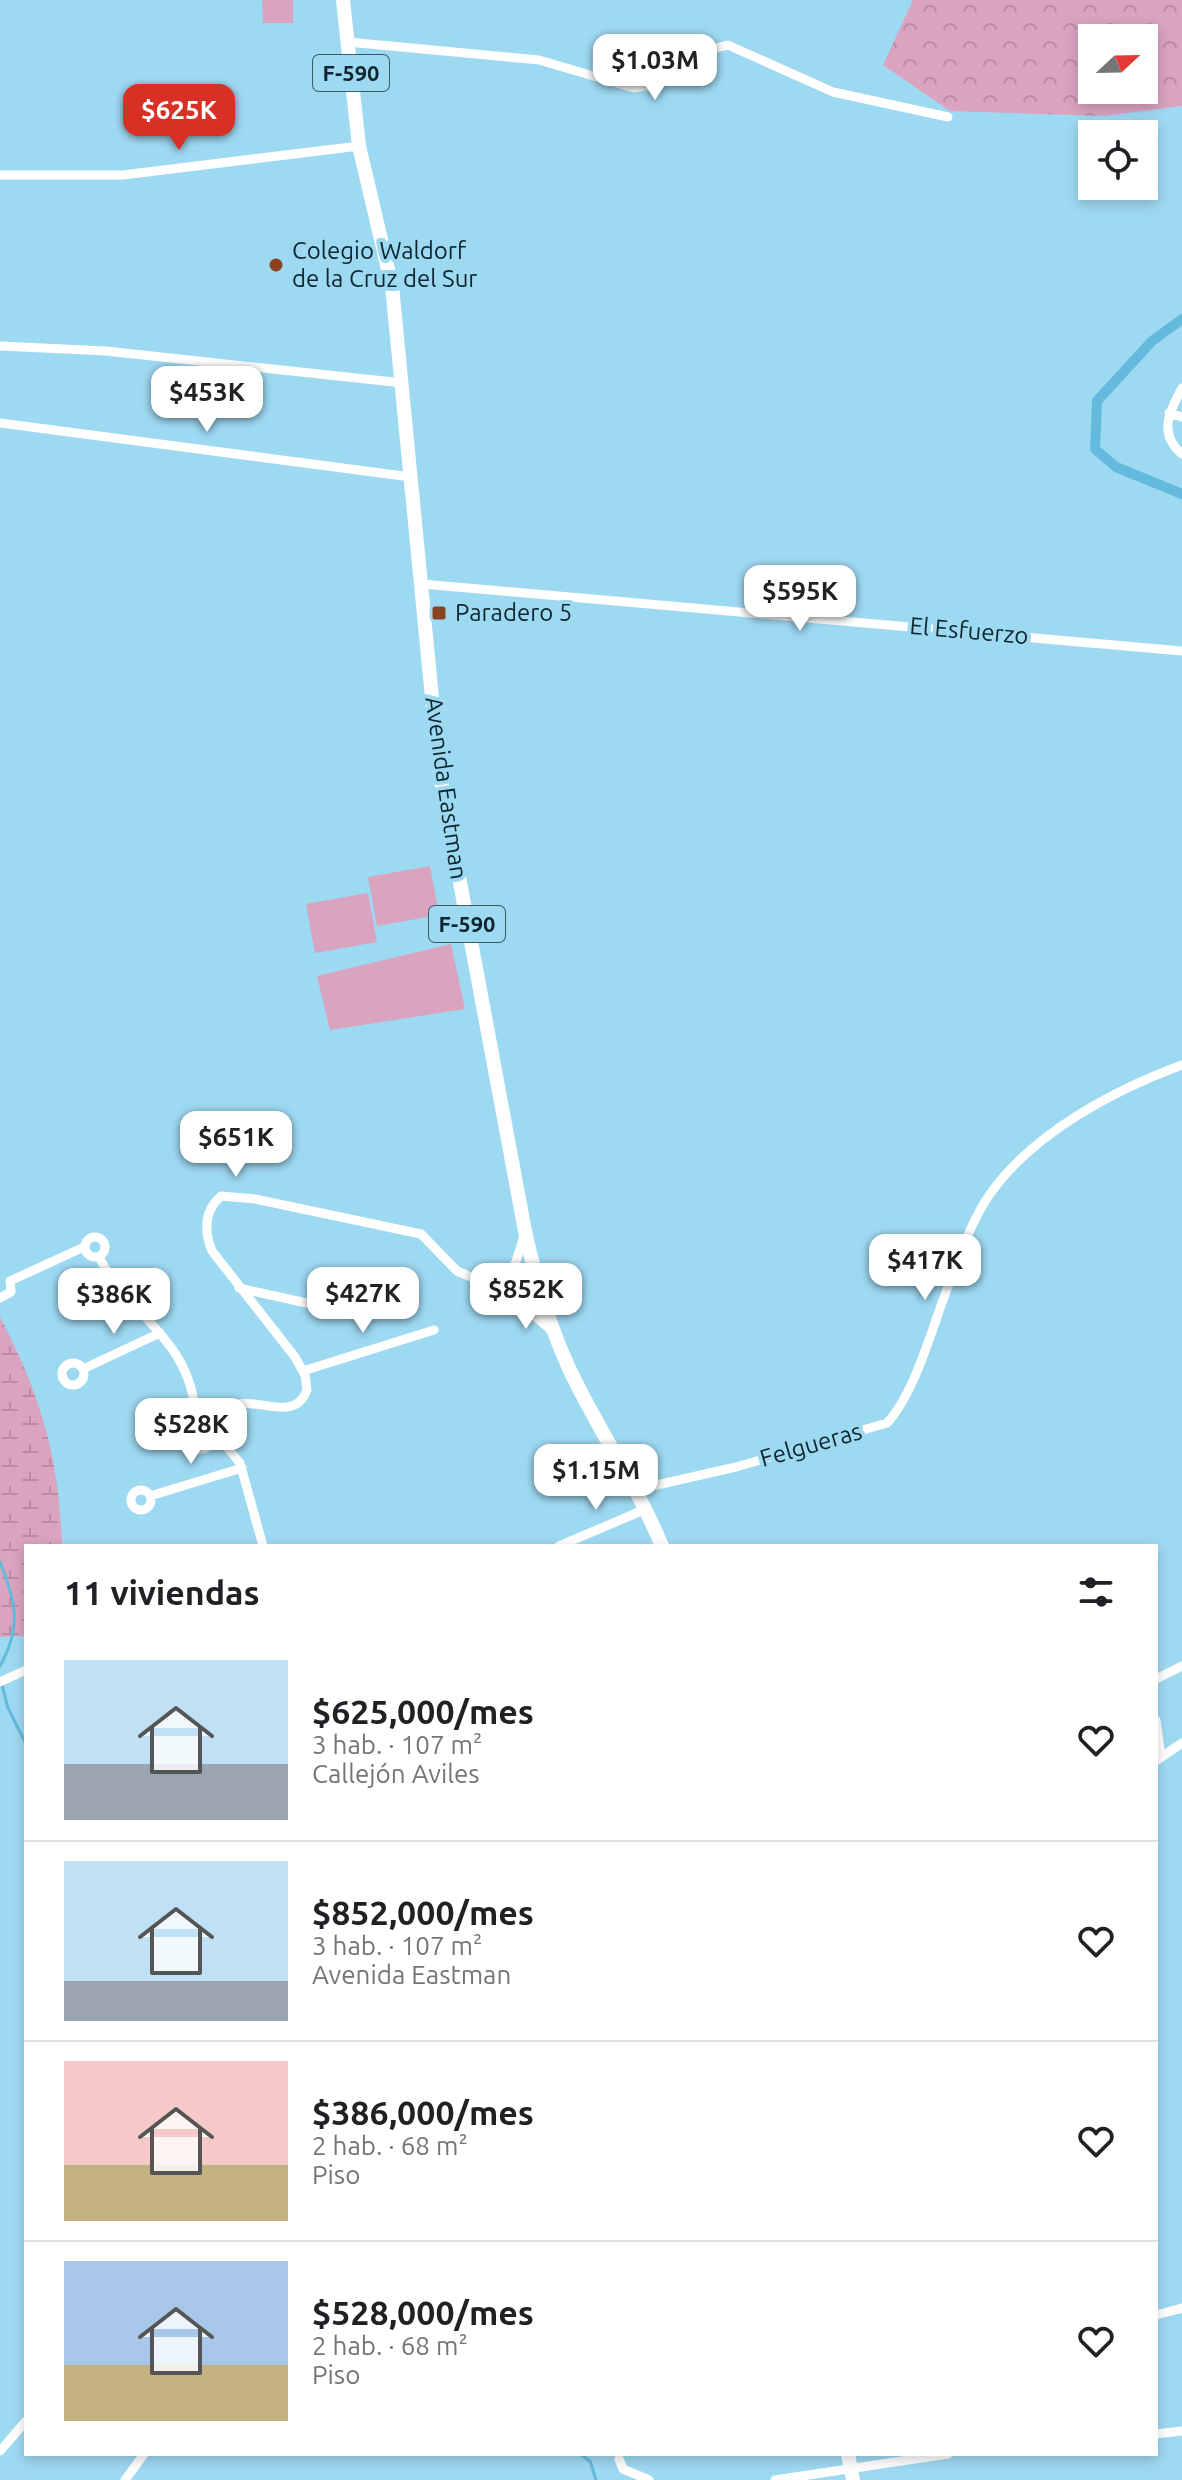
<!DOCTYPE html>
<html lang="es">
<meta charset="utf-8">
<style>
:root{--surface:#fff;--page:#f6f6f6;--text:#202124;--muted:#757577;--line:#e0e0e0;--accent:#d93025}
body{margin:0;font-family:Ubuntu,sans-serif;background:var(--page);color:var(--text);height:100vh;display:flex;flex-direction:column;font-size:30px;white-space:nowrap}
*{box-sizing:border-box;margin:0}
p{font-size:26px;color:var(--muted)}
.icon{flex:none;width:44px;height:44px;fill:none;stroke:currentColor;stroke-width:2;stroke-linecap:round;stroke-linejoin:round}
.map{position:relative;flex:1;overflow:hidden}
.panel{position:absolute;left:24px;top:1544px;width:1134px;height:912px;display:flex;flex-direction:column;background:var(--surface);border-radius:0px;box-shadow:0 4px 12px #0003}
.panel>*{flex:none}
.needle{width:52px;rotate:68deg}
.controls{position:absolute;left:1078px;top:24px;display:grid;gap:16px}
.controls a{display:grid;place-items:center;width:80px;height:80px;border-radius:0px;background:var(--surface);box-shadow:0 4px 12px #0003;font-size:40px}
.price{position:absolute;translate:-50% -68px;padding:0 18px;border-radius:16px;background:#fff;color:#222;font-size:26px;line-height:52px;filter:drop-shadow(0 2px 4px #0008)}
.price::after{content:'';position:absolute;left:50%;top:48px;width:24px;height:18px;margin-left:-12px;background:inherit;clip-path:polygon(0 0,100% 0,50% 100%)}
.price.selected{background:var(--accent);color:#fff}
ul{padding:0;list-style:none}
li{display:flex;align-items:center;gap:24px;height:200px;padding:0 40px}
li+li{border-top:2px solid var(--line)}
li span{display:grid;place-items:center;flex:none;width:224px;height:160px;border-radius:0px;color:#555}
li>.icon{margin-inline-start:auto}
span .icon{width:96px;height:96px;fill:#fffc;stroke-width:1}
li b{font-size:34px}
h2{display:flex;justify-content:space-between;align-items:center;height:96px;padding:0 40px;font-size:34px}
.map>svg:first-child{display:block}
.forest{fill:url(#forest-crowns);fill-rule:evenodd}
.wetland{fill:url(#wetland-marsh)}
.park{fill:#daa3c0}
.lines{fill:none;stroke-linecap:round;stroke-linejoin:round}
.stream{stroke:#64badc;stroke-width:3}
.canal{stroke:#64badc;stroke-width:10}
.minor{stroke:#fff;stroke-width:9}
.primary{stroke:#fff;stroke-width:14}
.poi-dot{fill:#89431e;stroke:#9ed9f2;stroke-width:3}
.labels{text-anchor:middle;stroke-width:8;stroke-linejoin:round;paint-order:stroke}
.shield{fill:#9ed9f2;stroke:#395c6a;stroke-width:2}
.shield-label{font-size:22px;font-weight:bold;fill:#0e2630}
.poi-label{font-size:24px;fill:#0e2630;stroke:#9ed9f2;text-anchor:start}
.street-label{font-size:24px;fill:#0e2630;stroke:#9ed9f2}
</style>
<div class="map">
<svg width="1182" height="2480" viewBox="0 0 1182 2480">
<defs>
<pattern id="forest-crowns" width="20" height="18" patternUnits="userSpaceOnUse" patternTransform="scale(2)"><rect width="20" height="18" fill="#daa3c0"/><path d="M2 6a3 3 0 1 1 6 0M12 15a3 3 0 1 1 6 0" fill="none" stroke="#ba8ca5"/></pattern>
<pattern id="wetland-marsh" width="20" height="14" patternUnits="userSpaceOnUse" patternTransform="scale(2)"><rect width="20" height="14" fill="#daa3c0"/><path d="M1 5h8M5 5V1M11 12h8M15 12V8" fill="none" stroke="#ba8ca5"/></pattern>
</defs>
<rect width="100%" height="100%" fill="#9ed9f2"/>
<!-- forest -->
<path class="forest" d="M913 0H1182V106L1104 116 950 111 883 65ZM1092 38H1144V90H1092Z"/>
<!-- wetland -->
<path class="wetland" d="M0 1317C41 1396 59 1456 62 1546H26V1636L0 1637Z"/>
<!-- park -->
<path class="park" d="M262 0H293V23H263Z
M430 866 439 915 377 926 368 877Z
M368 893 377 942 315 953 306 904Z
M451 944 465 1009 330 1030 317 976Z"/>
<g class="lines">
<!-- stream -->
<path class="stream" d="M0 1562C16 1602 22 1627 0 1666
M2 1685 8 1708 26 1744
M580 2454 590 2461 596 2480"/>
<!-- canal -->
<path class="canal" d="M1182 319 1152 341 1097 401 1095 449 1116 467 1182 494"/>
<!-- minor -->
<path class="minor" d="M348 42 539 60 634 88 657 84 709 50 728 45 833 92 948 117
M0 175H123L359 146
M0 346 106 351 403 383
M1182 388C1169 412 1158 434 1182 454
M1169 413 1182 417
M0 423 411 477
M422 584 1182 651
M85 1247a10 10 0 1 1 20 0a10 10 0 1 1-20 0Z
M99 1257C132 1320 191 1338 196 1418
M10 1281 84 1247
M487 1283 513 1266
M239 1288 320 1306
M0 1298 11 1292 10 1281
M518 1301 511 1277 524 1236
M62 1374a11 11 0 1 1 22 0a11 11 0 1 1-22 0Z
M83 1369 160 1333
M303 1371 434 1330
M184 1433a16 16 0 1 1 32 0a16 16 0 1 1-32 0Z
M210 1421C219 1415 228 1407 238 1404 262 1399 295 1422 307 1390L305 1375 295 1357 212 1251C204 1231 204 1211 221 1196L255 1199 421 1234 457 1271 506 1292 551 1330
M216 1434 240 1463 263 1546
M635 1490 736 1467 887 1423C913 1395 930 1336 943 1300 956 1266 969 1224 990 1194 1033 1133 1114 1090 1182 1065
M131 1500a10 10 0 1 1 20 0a10 10 0 1 1-20 0Z
M150 1496 242 1468
M559 1546 646 1509
M1156 1679 1182 1666
M0 1682 26 1670
M1156 1720 1161 1757
M1156 1761 1182 1743
M1156 2315 1182 2308
M1156 2434 1182 2431
M0 2451 26 2421
M619 2459 623 2469 649 2480
M125 2480 144 2454
M775 2480 948 2454"/>
<!-- primary -->
<path class="primary" d="M343 0 359 146 392 286 439 770 525 1231C535 1277 548 1322 568 1366 596 1427 636 1483 662 1546
M848 2454 853 2480"/>
</g>
<!-- markers -->
<g class="poi-dot">
<circle cx="276" cy="265" r="8"/>
<rect x="431" y="605" width="16" height="16" rx="4"/>
</g>
<g class="labels">
<!-- shield labels -->
<g class="shield">
<rect x="313" y="55" width="76" height="36" rx="6"/>
<rect x="429" y="906" width="76" height="36" rx="6"/>
</g>
<g class="shield-label">
<text x="351" y="81">F-590</text>
<text x="467" y="932">F-590</text>
</g>
<!-- poi labels -->
<g class="poi-label">
<text x="292" y="259">Colegio Waldorf<tspan x="292" dy="28">de la Cruz del Sur</tspan></text>
<text x="455" y="621">Paradero 5</text>
</g>
<!-- street labels -->
<g class="street-label">
<text transform="translate(969 631) rotate(5)" y="8">El Esfuerzo</text>
<text transform="translate(446 788) rotate(82)" y="8">Avenida Eastman</text>
<text transform="translate(811 1445) rotate(-16)" y="8">Felgueras</text>
</g>
</g>
</svg>
<div class="controls">
<a><svg class="needle" viewBox="-14 -14 28 28"><path d="M0-13l5 13h-10z" fill="#e53935"/><path d="M0 13l5-13h-10z" fill="#757577"/></svg></a>
<a><svg class="icon" aria-label="locate" viewBox="0 0 24 24"><circle cx="12" cy="12" r="6"/><path d="M12 2v4M12 18v4M2 12h4M18 12h4"/></svg></a>
</div>
<b class="price" style="left:655px;top:102px">$1.03M</b>
<b class="price selected" style="left:179px;top:152px">$625K</b>
<b class="price" style="left:207px;top:434px">$453K</b>
<b class="price" style="left:800px;top:633px">$595K</b>
<b class="price" style="left:236px;top:1179px">$651K</b>
<b class="price" style="left:925px;top:1302px">$417K</b>
<b class="price" style="left:526px;top:1331px">$852K</b>
<b class="price" style="left:363px;top:1335px">$427K</b>
<b class="price" style="left:114px;top:1336px">$386K</b>
<b class="price" style="left:191px;top:1466px">$528K</b>
<b class="price" style="left:596px;top:1512px">$1.15M</b>
<section class="panel">
<h2>11 viviendas<svg class="icon" aria-label="filters" viewBox="0 0 24 24"><path d="M4 7h16M4 17h16"/><circle cx="9" cy="7" r="2"/><circle cx="15" cy="17" r="2"/></svg></h2>
<ul>
<li><span style="background:linear-gradient(#bfe0f5 65%,#9aa5b1 0)"><svg class="icon" aria-label="home" viewBox="0 0 24 24"><path d="M3 11l9-7 9 7M6 9v11h12V9"/></svg></span><div><b>$625,000/mes</b><p>3 hab. · 107 m²</p><p>Callejón Aviles</p></div><svg class="icon" aria-label="heart" viewBox="0 0 24 24"><path d="M12 20l-8-8c-3-5 5-10 8-4 3-6 11-1 8 4z"/></svg></li>
<li><span style="background:linear-gradient(#bfe0f5 75%,#9aa5b1 0)"><svg class="icon" aria-label="home" viewBox="0 0 24 24"><path d="M3 11l9-7 9 7M6 9v11h12V9"/></svg></span><div><b>$852,000/mes</b><p>3 hab. · 107 m²</p><p>Avenida Eastman</p></div><svg class="icon" aria-label="heart" viewBox="0 0 24 24"><path d="M12 20l-8-8c-3-5 5-10 8-4 3-6 11-1 8 4z"/></svg></li>
<li><span style="background:linear-gradient(#f6c9c9 65%,#c2b280 0)"><svg class="icon" aria-label="home" viewBox="0 0 24 24"><path d="M3 11l9-7 9 7M6 9v11h12V9"/></svg></span><div><b>$386,000/mes</b><p>2 hab. · 68 m²</p><p>Piso</p></div><svg class="icon" aria-label="heart" viewBox="0 0 24 24"><path d="M12 20l-8-8c-3-5 5-10 8-4 3-6 11-1 8 4z"/></svg></li>
<li><span style="background:linear-gradient(#a9c7e8 65%,#c2b280 0)"><svg class="icon" aria-label="home" viewBox="0 0 24 24"><path d="M3 11l9-7 9 7M6 9v11h12V9"/></svg></span><div><b>$528,000/mes</b><p>2 hab. · 68 m²</p><p>Piso</p></div><svg class="icon" aria-label="heart" viewBox="0 0 24 24"><path d="M12 20l-8-8c-3-5 5-10 8-4 3-6 11-1 8 4z"/></svg></li>
</ul>
</section>
</div>
